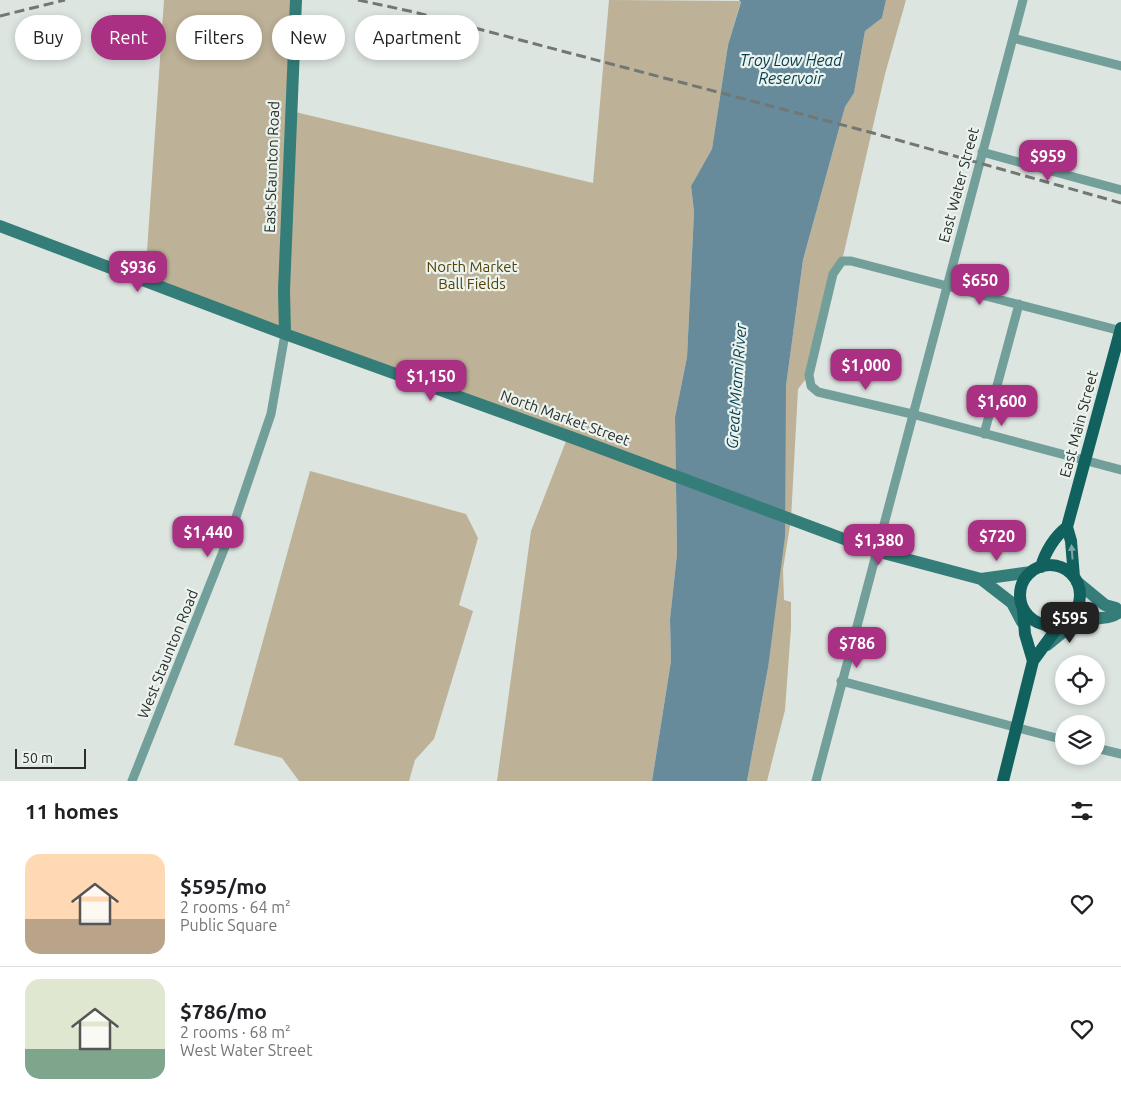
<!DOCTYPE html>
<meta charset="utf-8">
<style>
:root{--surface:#fff;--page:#f2f2f2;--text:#202124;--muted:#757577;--line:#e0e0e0;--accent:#aa3084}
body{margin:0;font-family:Ubuntu,sans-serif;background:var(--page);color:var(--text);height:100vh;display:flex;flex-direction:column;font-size:19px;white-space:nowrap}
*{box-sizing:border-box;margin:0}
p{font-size:16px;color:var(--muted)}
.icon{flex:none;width:28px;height:28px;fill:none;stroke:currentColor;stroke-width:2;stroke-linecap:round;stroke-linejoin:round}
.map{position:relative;height:781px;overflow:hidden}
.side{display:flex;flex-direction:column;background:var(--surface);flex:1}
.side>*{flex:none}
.top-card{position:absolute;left:15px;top:15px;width:500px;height:45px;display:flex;gap:10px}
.fabs{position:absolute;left:1055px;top:655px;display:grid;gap:10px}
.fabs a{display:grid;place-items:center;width:50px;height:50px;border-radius:50%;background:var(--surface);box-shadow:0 2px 8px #0003;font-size:25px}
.scale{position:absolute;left:15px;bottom:12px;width:71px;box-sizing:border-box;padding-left:5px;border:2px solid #2a2e2b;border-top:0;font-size:14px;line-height:18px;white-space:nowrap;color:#2a2e2b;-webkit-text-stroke:4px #eaf3ed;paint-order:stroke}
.price{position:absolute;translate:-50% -42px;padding:0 11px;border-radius:10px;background:var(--accent);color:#fff;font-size:16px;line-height:32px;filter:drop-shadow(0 1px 2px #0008)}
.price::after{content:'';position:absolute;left:50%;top:30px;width:15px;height:11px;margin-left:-8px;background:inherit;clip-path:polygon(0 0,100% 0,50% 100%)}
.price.selected{background:#222;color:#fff}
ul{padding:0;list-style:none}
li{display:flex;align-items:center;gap:15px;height:125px;padding:0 25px}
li+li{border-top:1px solid var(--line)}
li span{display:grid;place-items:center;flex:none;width:140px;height:100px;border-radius:15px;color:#555}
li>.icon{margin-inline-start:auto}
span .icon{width:60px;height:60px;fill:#fffc;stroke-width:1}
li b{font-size:21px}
h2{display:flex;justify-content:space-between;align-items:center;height:60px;padding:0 25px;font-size:21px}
.pill{padding:0 18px;border-radius:22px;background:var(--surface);box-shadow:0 2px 8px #0003;font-size:18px;line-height:45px}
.pill.selected{background:var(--accent);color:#fff}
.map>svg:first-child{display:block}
.green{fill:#bdb197}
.water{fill:#678b9a}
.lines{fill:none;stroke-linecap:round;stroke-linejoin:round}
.street{stroke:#739f9b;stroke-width:9}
.secondary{stroke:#347d79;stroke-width:12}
.primary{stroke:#11615e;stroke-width:12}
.rail{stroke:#717773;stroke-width:3;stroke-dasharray:10 5;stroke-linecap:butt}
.oneway{fill:#7eaaa6}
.labels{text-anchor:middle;stroke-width:4.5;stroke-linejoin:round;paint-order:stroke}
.street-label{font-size:15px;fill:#2a2e2b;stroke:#eaf3ed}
.park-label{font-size:15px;fill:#564106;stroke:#eaf3ed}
.water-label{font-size:16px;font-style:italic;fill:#053d4e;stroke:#eaf3ed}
</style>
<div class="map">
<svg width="1121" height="781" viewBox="0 0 1121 781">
<rect width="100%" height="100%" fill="#dde5e0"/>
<!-- green -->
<path class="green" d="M164 0H296L291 111 593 183 609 0 741 1 728 45 712 149 691 186 694 212 687 357 675 417 677 554 670 619 671 661 652 781H497L531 531 568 436 145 281Z
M886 0H906L885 74 842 261 833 274 809 375 798 389 791 519 783 569 784 600 791 602V628L785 710 767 781H747L768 668 786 386 803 260 845 107 854 93 865 31 882 18Z
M310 471 466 514 478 538 459 605 473 611 434 739 415 760 409 781H299L282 758 234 745Z"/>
<!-- water -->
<path class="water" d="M739 0H886L882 18 865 31 854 93 845 107 803 260 786 386 785 536 768 668 747 781H652L671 661 670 619 677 554 675 417 687 357 694 212 691 186 712 149 728 45 741 2Z"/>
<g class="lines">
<!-- street -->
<path class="street" d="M1013 38 1121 66
M982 152 1121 190
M1121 331 851 261H842L833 274 809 375 811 386 818 392 912 414 1121 470
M984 434 1019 304
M841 681 1064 740
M1096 748 1121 754
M132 781 232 529 271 414 285 334
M816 781 1023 0"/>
<!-- secondary -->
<path class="secondary" d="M0 226 285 334 587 443 876 551 981 579 1031 572
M285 334 284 290 296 0
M981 579 1012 603 1022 622
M1077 582 1105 605 1116 608 1118 613
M1047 645C1057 637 1068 627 1080 622 1091 617 1109 620 1118 613"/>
<!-- primary -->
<path class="primary" d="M1067 527 1121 328
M1067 527 1071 541 1074 577
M1020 595a30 30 0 1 1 60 0a30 30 0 1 1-60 0Z
M1041 567C1045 552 1055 536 1067 527
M1023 610 1025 634 1033 661
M1003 781 1033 661 1060 624"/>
<!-- rail -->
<path class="rail" d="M358 0 414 12 873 133 1121 203
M0 16 65 0"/>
</g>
<!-- one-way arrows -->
<defs><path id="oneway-solid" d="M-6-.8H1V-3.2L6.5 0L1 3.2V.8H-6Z" transform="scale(1.25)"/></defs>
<use class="oneway" href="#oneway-solid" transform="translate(1072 552) rotate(-94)"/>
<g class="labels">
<!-- street labels -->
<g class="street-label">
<text transform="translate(272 167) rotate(-88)" y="5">East Staunton Road</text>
<text transform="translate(959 185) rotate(-75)" y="5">East Water Street</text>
<text transform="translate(565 418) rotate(20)" y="5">North Market Street</text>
<text transform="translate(1079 424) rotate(-75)" y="5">East Main Street</text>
<text transform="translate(168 654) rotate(-68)" y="5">West Staunton Road</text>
</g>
<!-- park labels -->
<g class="park-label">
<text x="472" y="272">North Market<tspan x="472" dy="17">Ball Fields</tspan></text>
</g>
<!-- water labels -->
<g class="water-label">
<text x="791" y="66">Troy Low Head<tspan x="791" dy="18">Reservoir</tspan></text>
<text transform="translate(736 386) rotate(-86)" y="6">Great Miami River</text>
</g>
</g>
</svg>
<div class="fabs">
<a><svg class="icon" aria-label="locate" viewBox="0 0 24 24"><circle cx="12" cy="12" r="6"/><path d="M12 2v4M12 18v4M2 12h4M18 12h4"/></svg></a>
<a><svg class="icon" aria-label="layers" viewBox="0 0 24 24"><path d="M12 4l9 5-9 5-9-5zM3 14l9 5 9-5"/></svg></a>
</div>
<div class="scale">50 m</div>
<b class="price" style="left:1048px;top:182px">$959</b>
<b class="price" style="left:138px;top:293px">$936</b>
<b class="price" style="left:980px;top:306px">$650</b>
<b class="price" style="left:866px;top:391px">$1,000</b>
<b class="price" style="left:431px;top:402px">$1,150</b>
<b class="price" style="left:1002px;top:427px">$1,600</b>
<b class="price" style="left:208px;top:558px">$1,440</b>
<b class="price" style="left:997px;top:562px">$720</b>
<b class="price" style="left:879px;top:566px">$1,380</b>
<b class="price selected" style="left:1070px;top:644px">$595</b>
<b class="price" style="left:857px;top:669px">$786</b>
<div class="top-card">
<a class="pill">Buy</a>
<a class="pill selected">Rent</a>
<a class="pill">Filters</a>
<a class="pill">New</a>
<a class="pill">Apartment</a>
</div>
</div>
<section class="side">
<h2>11 homes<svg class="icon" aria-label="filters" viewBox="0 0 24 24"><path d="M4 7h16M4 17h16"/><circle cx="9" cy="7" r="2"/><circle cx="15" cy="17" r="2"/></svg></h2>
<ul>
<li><span style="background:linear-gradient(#ffd9b3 65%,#b9a48a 0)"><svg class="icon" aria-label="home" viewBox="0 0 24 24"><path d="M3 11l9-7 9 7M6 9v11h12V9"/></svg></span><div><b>$595/mo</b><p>2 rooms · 64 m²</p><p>Public Square</p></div><svg class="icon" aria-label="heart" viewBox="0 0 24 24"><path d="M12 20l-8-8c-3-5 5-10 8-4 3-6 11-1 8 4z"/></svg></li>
<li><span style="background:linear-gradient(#dfe7d0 70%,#7fa58c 0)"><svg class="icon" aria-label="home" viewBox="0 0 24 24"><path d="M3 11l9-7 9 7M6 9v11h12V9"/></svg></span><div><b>$786/mo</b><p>2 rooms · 68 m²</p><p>West Water Street</p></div><svg class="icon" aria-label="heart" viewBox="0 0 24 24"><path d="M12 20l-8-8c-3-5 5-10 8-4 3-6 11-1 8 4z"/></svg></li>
</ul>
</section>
